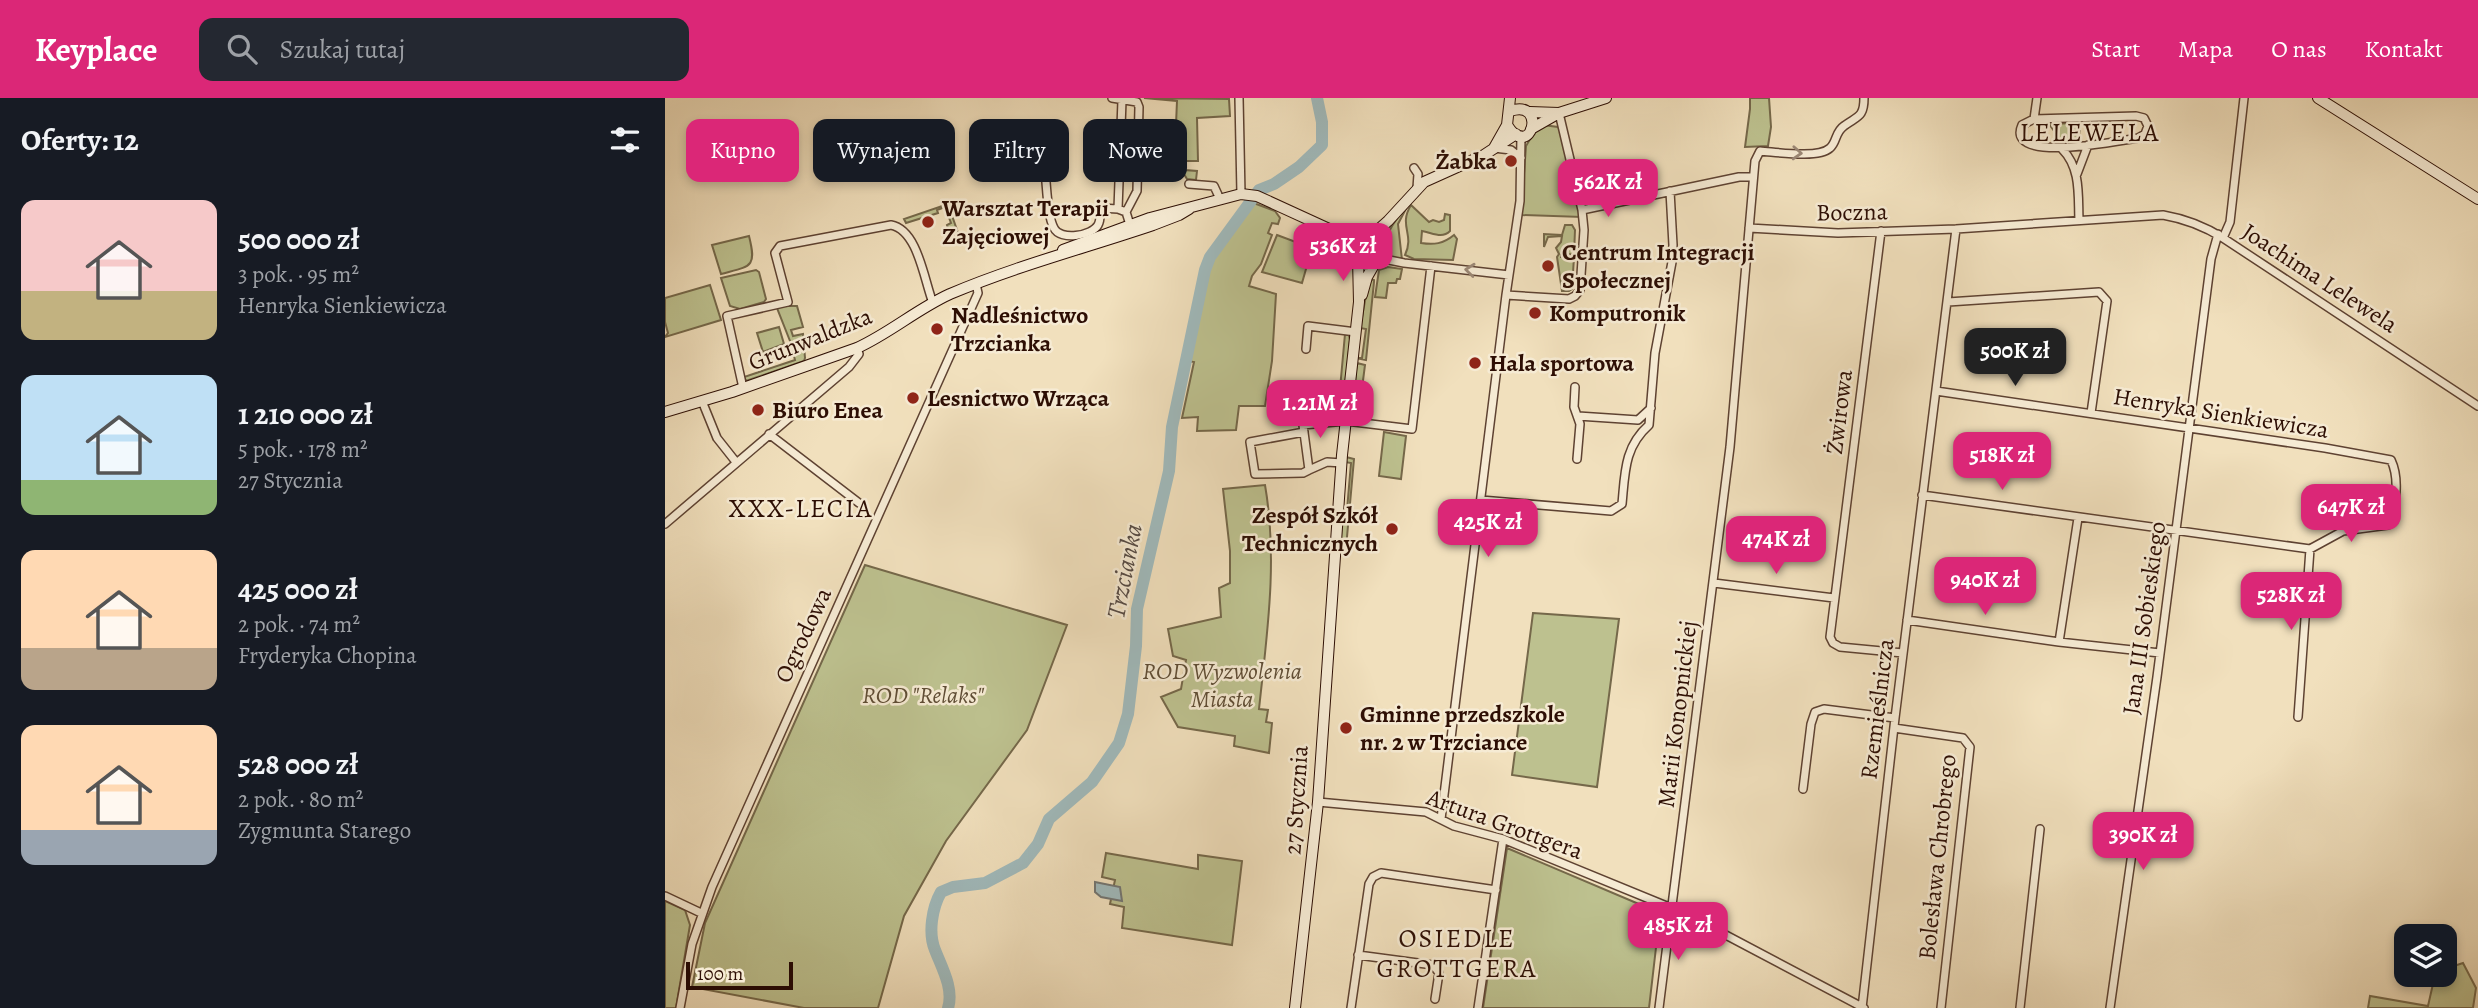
<!DOCTYPE html>
<html lang="pl">
<meta charset="utf-8">
<style>
:root{--surface:#171b24;--page:#242831;--text:#f1f3f6;--muted:#9ea1a6;--accent:#db2777}
body{margin:0;font-family:Alegreya,serif;background:var(--page);color:var(--text);height:100vh;display:flex;flex-direction:column;font-size:26px;white-space:nowrap}
*{box-sizing:border-box;margin:0}
p{font-size:23px;color:var(--muted)}
.icon{flex:none;width:38px;height:38px;fill:none;stroke:currentColor;stroke-width:2;stroke-linecap:round;stroke-linejoin:round}
.map{position:relative;flex:1;overflow:hidden}
.details{display:flex;flex-direction:column;background:var(--surface);width:665px}
.details>*{flex:none}
.top-card{position:absolute;left:21px;top:21px;width:665px;height:63px;display:flex;gap:14px}
.tools{position:absolute;left:1729px;top:826px;display:grid;gap:14px}
.tools a{display:grid;place-items:center;width:63px;height:63px;border-radius:14px;background:var(--surface);box-shadow:0 4px 10px #0003;font-size:35px}
.scale{position:absolute;left:21px;bottom:18px;width:107px;box-sizing:border-box;padding-left:7px;border:4px solid #2d0e04;border-top:0;font-size:19px;line-height:24px;white-space:nowrap;color:#2d0e04;-webkit-text-stroke:5px #f6ebd4;paint-order:stroke}
.price{position:absolute;translate:-50% -60px;padding:0 16px;border-radius:14px;background:var(--accent);color:#fff;font-size:23px;line-height:46px;filter:drop-shadow(0 2px 4px #0008)}
.price::after{content:'';position:absolute;left:50%;top:42px;width:21px;height:16px;margin-left:-10px;background:inherit;clip-path:polygon(0 0,100% 0,50% 100%)}
.price.current{background:#222;color:#fff}
ul{padding:0;list-style:none}
li{display:flex;align-items:center;gap:21px;height:175px;padding:0 21px}
li span{display:grid;place-items:center;flex:none;width:196px;height:140px;border-radius:14px;color:#555}
li>.icon{margin-inline-start:auto}
span .icon{width:84px;height:84px;fill:#fffc;stroke-width:1}
li b{font-size:30px}
h2{display:flex;justify-content:space-between;align-items:center;height:84px;padding:0 21px;font-size:30px}
.chip{padding:0 24px;border-radius:14px;background:var(--surface);box-shadow:0 4px 10px #0003;font-size:24px;line-height:63px}
.chip.current{background:var(--accent);color:#fff}
header{display:flex;align-items:center;gap:42px;box-sizing:border-box;height:98px;padding:0 35px;background:var(--accent);color:#fff}
header strong{font-size:33px}
nav{display:flex;gap:38px;margin-inline-start:auto;font-size:24px}
.search{width:490px;height:63px;background:var(--page);display:flex;align-items:center;gap:18px;box-sizing:border-box;padding:0 24px;border-radius:14px;color:var(--muted);font-size:26px}
main{display:flex;flex:1;min-height:0}
.map>svg:first-child{display:block}
.green{fill:#bdc18f;stroke:#75684a;stroke-width:2}
.water{fill:#a0babc;stroke:#727572;stroke-width:2}
.lines{fill:none;stroke-linecap:round;stroke-linejoin:round}
.river{stroke:#a0babc;stroke-width:12}
.street-casing{stroke:#5e4232;stroke-width:10}
.secondary-casing{stroke:#2d0e04;stroke-width:12}
.street{stroke:#f6ebd4;stroke-width:7}
.secondary{stroke:#f6ebd4;stroke-width:10}
.oneway{stroke:#9c8876}
.poi-dot{fill:#8f2418;stroke:#f6ebd4;stroke-width:2.5}
.labels{text-anchor:middle;stroke-width:5;stroke-linejoin:round;paint-order:stroke}
.poi-label{font-size:24px;font-weight:bold;fill:#2d0e04;stroke:#f6ebd4;text-anchor:start}
.street-label{font-size:24px;fill:#2d0e04;stroke:#f6ebd4}
.park-label{font-size:24px;font-style:italic;fill:#5f4d35;stroke:#f6ebd4}
.neighbourhood-label{font-size:26px;letter-spacing:2px;fill:#2d0e04;stroke:#f6ebd4}
.water-label{font-size:26px;font-style:italic;fill:#554a44;stroke:#f6ebd4}
</style>
<header>
<strong>Keyplace</strong>
<div class="search"><svg class="icon" aria-label="search" viewBox="0 0 24 24"><circle cx="10" cy="10" r="6"/><path d="M15 15l6 6"/></svg>Szukaj tutaj</div>
<nav><a>Start</a><a>Mapa</a><a>O nas</a><a>Kontakt</a></nav>
</header>
<main>
<section class="details">
<h2>Oferty: 12<svg class="icon" aria-label="filters" viewBox="0 0 24 24"><path d="M4 7h16M4 17h16"/><circle cx="9" cy="7" r="2"/><circle cx="15" cy="17" r="2"/></svg></h2>
<ul>
<li><span style="background:linear-gradient(#f6c9c9 65%,#c2b280 0)"><svg class="icon" aria-label="home" viewBox="0 0 24 24"><path d="M3 11l9-7 9 7M6 9v11h12V9"/></svg></span><div><b>500 000 zł</b><p>3 pok. · 95 m²</p><p>Henryka Sienkiewicza</p></div></li>
<li><span style="background:linear-gradient(#bfe0f5 75%,#8fb573 0)"><svg class="icon" aria-label="home" viewBox="0 0 24 24"><path d="M3 11l9-7 9 7M6 9v11h12V9"/></svg></span><div><b>1 210 000 zł</b><p>5 pok. · 178 m²</p><p>27 Stycznia</p></div></li>
<li><span style="background:linear-gradient(#ffd9b3 70%,#b9a48a 0)"><svg class="icon" aria-label="home" viewBox="0 0 24 24"><path d="M3 11l9-7 9 7M6 9v11h12V9"/></svg></span><div><b>425 000 zł</b><p>2 pok. · 74 m²</p><p>Fryderyka Chopina</p></div></li>
<li><span style="background:linear-gradient(#ffd9b3 75%,#9aa5b1 0)"><svg class="icon" aria-label="home" viewBox="0 0 24 24"><path d="M3 11l9-7 9 7M6 9v11h12V9"/></svg></span><div><b>528 000 zł</b><p>2 pok. · 80 m²</p><p>Zygmunta Starego</p></div></li>
</ul>
</section>
<div class="map">
<svg width="1813" height="910" viewBox="0 0 1813 910">
<rect width="100%" height="100%" fill="#f1e0bd"/>
<filter id="stains"><feTurbulence type="fractalNoise" baseFrequency=".00286" numOctaves="4"/><feColorMatrix values="0 0 0 0 .2 0 0 0 0 .09 0 0 0 0 .02 0 0 0 .5 -.17"/></filter>
<radialGradient id="worn" r=".72"><stop offset=".6" stop-color="#630" stop-opacity="0"/><stop offset="1" stop-color="#630" stop-opacity=".3"/></radialGradient>
<!-- green -->
<path class="green" d="M479 0 564 1 565 18 532 20 533 63H521L520 72 532 73 531 82 522 81 519 76 509 73 512 3Z
M1085 0H1104L1106 29 1103 48 1080 49 1085 11Z
M1410 25 1415 32 1413 41 1397 44 1384 26Z
M878 27 893 29 897 35 917 119 856 117 861 48 871 31Z
M586 104 610 113 615 120 613 126 607 125 603 135 607 137 596 166 587 178 584 188 611 196 607 263 600 308H574L571 332 532 333 533 319 517 320 529 264 522 263 541 172 546 159Z
M283 106 293 135 285 138 282 127 286 125 280 109 272 112 273 115 241 125 239 121Z
M743 107 733 126 737 162 725 159C712 142 732 120 743 107Z
M746 107 764 124 768 122 774 124 779 122 780 116 785 117V133C777 141 768 135 757 133L756 145C769 147 778 146 789 137L792 141 788 162 749 161 740 157C750 136 733 128 746 107Z
M900 127H907L910 132 909 156 896 157V159H909L907 191 904 193H897L892 159 894 156 891 150 896 144 897 138 883 139 879 149V136L897 137Z
M612 137 647 150 637 185 597 174Z
M84 138C92 170 86 168 56 176L47 147Z
M723 169 737 171 735 181H732L731 185H723L721 200 710 199 714 172Z
M91 172 94 174 101 201 99 204 75 211 65 208 56 180Z
M704 181 709 182V184L701 262 691 260H697L701 231 695 230Z
M45 187 56 222 0 239 3 235 0 224V200Z
M117 208H132L138 229 126 232 128 238 138 236 140 260 139 263 81 283 79 279 130 262 125 243 112 210Z
M114 229 119 246 98 254 92 235Z
M680 236 684 237 685 242 678 312 673 313Z
M692 265 700 267 695 306 687 304Z
M719 334 741 338 736 381 714 378Z
M681 359 689 361 681 450 674 448 676 413 682 412 686 365 680 364Z
M600 387C613 462 602 536 594 611L603 612 601 624 607 625 604 655 569 648 570 638 513 629 496 599 516 591 521 562 508 558 503 531 556 519 554 490 565 485V453L558 391Z
M200 467 402 527 362 632 281 743 239 818 213 910H139L27 889 40 825Z
M868 515 954 521 932 689 847 677Z
M842 750 995 815 984 910H818Z
M441 755 533 771V757L577 763 567 847 457 830 459 809 445 806 450 782 437 779Z
M0 803 20 812 25 827 11 910H0Z
M1798 865 1811 890 1808 910H1703L1705 898 1763 908 1770 877H1780V867H1792Z"/>
<!-- water -->
<path class="water" d="M430 784 455 789 457 803 436 799 430 794Z"/>
<g class="lines">
<!-- river -->
<path class="river" d="M283 910C289 891 277 870 270 852 263 835 267 810 276 794L288 789 320 785 358 765 373 746 384 721 427 684 454 645 463 616 471 548 472 511 504 373 507 329 540 172 545 159 594 92 609 86 634 69 657 47V24L652 0"/>
<defs>
<path id="street" d="M447 0 472 4 474 9 472 93 461 114 466 130
M574 0 576 96
M1471 18 1479 20 1483 28 1480 36 1473 40C1457 42 1339 67 1357 27L1369 21Z
M1369 21 1372 0
M829 50 846 52 856 60
M1397 51C1416 70 1413 97 1414 122
M749 70 753 76 752 90
M380 74C382 89 382 118 389 130 395 143 427 138 433 127 436 122 435 115 435 110L453 111 461 114
M1412 76 1423 47
M524 86 549 88 555 101
M453 111 457 2
M917 112 1074 79H1087
M1084 130 1173 135 1291 131 1498 117C1521 121 1539 128 1558 140L1813 308
M1216 133 1165 539 1168 545 1175 549 1238 555
M1558 140 1565 124 1579 0
M717 158 724 162 739 165 844 177
M841 197 904 201 910 198 915 192 919 132 917 112 894 15
M1283 204 1434 194 1442 203 1426 315
M641 251 643 228 691 234
M910 289 909 309 915 326 912 361
M78 290 62 218 123 204 110 155 115 148 226 127C253 132 259 182 268 205
M37 303 52 340 71 364
M913 318 973 322 986 310
M639 334 585 344 590 376 638 375 644 372
M104 336 194 405
M677 365 662 364 644 372 638 327 681 323 747 331 766 168
M1257 397 1645 451 1678 433 1723 427C1731 409 1735 381 1726 362L1660 350 1271 293
M816 402 946 413 957 406C960 375 959 349 984 327L990 255 1007 164 1008 147 1005 93
M0 426 184 269 194 256 192 250
M1049 485 1169 500
M1242 522 1394 544 1495 555
M1394 544 1413 420
M1633 619 1645 451
M1229 630 1298 640 1305 649 1276 910
M1138 691 1146 626 1150 614 1159 611 1230 620
M653 704 761 714 789 728 838 741 1021 816 1199 910
M1472 718 1521 723
M776 721 841 197 855 103 856 37
M0 798 36 815
M693 857 768 867 774 875 770 901
M15 910 27 846 47 789 313 195 311 186
M686 910 704 786 708 779 716 775 831 792
M813 910 838 741
M994 910 1065 349 1090 63 1095 53C1111 54 1153 61 1165 50 1172 44 1170 34 1179 28 1192 18 1199 20 1199 0
M1197 910 1230 620 1291 131
M1355 910 1375 731
M1445 910 1492 579 1546 161 1553 136"/>
<path id="secondary" d="M1653 0 1813 101
M865 14 894 15 941 0
M842 27C866 65 883 0 845 13
M866 31 894 15
M829 50 842 27 845 0
M705 139 723 123 759 84 819 57 851 36
M690 153a14 14 0 1 1 28 0a14 14 0 1 1-28 0Z
M398 152 485 120 576 96 592 98 675 136 698 140
M697 197 702 179 710 165
M0 314 67 294 192 250C225 235 252 211 285 196 351 168 420 150 488 127L514 117 524 111
M630 910 653 704 677 357 694 204 693 161"/>
</defs>
<!-- street casing -->
<use href="#street" class="street-casing"/>
<!-- secondary casing -->
<use href="#secondary" class="secondary-casing"/>
<!-- street -->
<use href="#street" class="street"/>
<!-- secondary -->
<use href="#secondary" class="secondary"/>
</g>
<!-- one-way arrows -->
<defs><path id="oneway-chevron" d="M-2-3.5L2.5 0L-2 3.5" fill="none" stroke-width="1.6" stroke-linecap="round" stroke-linejoin="round" transform="scale(1.75)"/></defs>
<g class="oneway">
<use href="#oneway-chevron" transform="translate(1132 55) rotate(3)"/>
<use href="#oneway-chevron" transform="translate(805 172) rotate(-174)"/>
</g>
<!-- markers -->
<g class="poi-dot">
<circle cx="846" cy="63" r="7"/>
<circle cx="263" cy="124" r="7"/>
<circle cx="883" cy="168" r="7"/>
<circle cx="870" cy="215" r="7"/>
<circle cx="272" cy="231" r="7"/>
<circle cx="810" cy="265" r="7"/>
<circle cx="248" cy="300" r="7"/>
<circle cx="93" cy="312" r="7"/>
<circle cx="727" cy="431" r="7"/>
<circle cx="681" cy="630" r="7"/>
</g>
<g class="labels">
<!-- poi labels -->
<g class="poi-label">
<text x="832" y="71" text-anchor="end">Żabka</text>
<text x="277" y="118">Warsztat Terapii<tspan x="277" dy="28">Zajęciowej</tspan></text>
<text x="897" y="162">Centrum Integracji<tspan x="897" dy="28">Społecznej</tspan></text>
<text x="884" y="223">Komputronik</text>
<text x="286" y="225">Nadleśnictwo<tspan x="286" dy="28">Trzcianka</tspan></text>
<text x="824" y="273">Hala sportowa</text>
<text x="262" y="308">Lesnictwo Wrząca</text>
<text x="107" y="320">Biuro Enea</text>
<text x="713" y="425" text-anchor="end">Zespół Szkół<tspan x="713" dy="28">Technicznych</tspan></text>
<text x="695" y="624">Gminne przedszkole<tspan x="695" dy="28">nr. 2 w Trzciance</tspan></text>
</g>
<!-- street labels -->
<g class="street-label">
<text transform="translate(1187 114) rotate(-1)" y="8">Boczna</text>
<text transform="translate(1655 180) rotate(33)" y="8">Joachima Lelewela</text>
<text transform="translate(145 241) rotate(-22)" y="8">Grunwaldzka</text>
<text transform="translate(1174 314) rotate(-83)" y="8">Żwirowa</text>
<text transform="translate(1556 315) rotate(9)" y="8">Henryka Sienkiewicza</text>
<text transform="translate(1479 520) rotate(-82)" y="8">Jana III Sobieskiego</text>
<text transform="translate(138 537) rotate(-65)" y="8">Ogrodowa</text>
<text transform="translate(1212 611) rotate(-83)" y="8">Rzemieślnicza</text>
<text transform="translate(1012 616) rotate(-83)" y="8">Marii Konopnickiej</text>
<text transform="translate(631 702) rotate(-86)" y="8">27 Stycznia</text>
<text transform="translate(840 726) rotate(20)" y="8">Artura Grottgera</text>
<text transform="translate(1272 759) rotate(-84)" y="8">Bolesława Chrobrego</text>
</g>
<!-- park labels -->
<g class="park-label">
<text x="557" y="581">ROD Wyzwolenia<tspan x="557" dy="28">Miasta</tspan></text>
<text x="258" y="605">ROD "Relaks"</text>
</g>
<!-- neighbourhood labels -->
<g class="neighbourhood-label">
<text x="1425" y="43">LELEWELA</text>
<text x="136" y="419">XXX-LECIA</text>
<text x="792" y="849">OSIEDLE<tspan x="792" dy="30">GROTTGERA</tspan></text>
</g>
<!-- water labels -->
<g class="water-label">
<text transform="translate(459 473) rotate(-79)" y="9">Trzcianka</text>
</g>
</g>
<rect width="100%" height="100%" filter="url(#stains)"/>
<rect width="100%" height="100%" fill="url(#worn)"/>
</svg>
<div class="tools">
<a><svg class="icon" aria-label="layers" viewBox="0 0 24 24"><path d="M12 4l9 5-9 5-9-5zM3 14l9 5 9-5"/></svg></a>
</div>
<div class="scale">100 m</div>
<b class="price" style="left:943px;top:121px">562K zł</b>
<b class="price" style="left:678px;top:185px">536K zł</b>
<b class="price current" style="left:1350px;top:290px">500K zł</b>
<b class="price" style="left:655px;top:342px">1.21M zł</b>
<b class="price" style="left:1337px;top:394px">518K zł</b>
<b class="price" style="left:1686px;top:446px">647K zł</b>
<b class="price" style="left:823px;top:461px">425K zł</b>
<b class="price" style="left:1111px;top:478px">474K zł</b>
<b class="price" style="left:1320px;top:519px">940K zł</b>
<b class="price" style="left:1626px;top:534px">528K zł</b>
<b class="price" style="left:1478px;top:774px">390K zł</b>
<b class="price" style="left:1013px;top:864px">485K zł</b>
<div class="top-card">
<a class="chip current">Kupno</a>
<a class="chip">Wynajem</a>
<a class="chip">Filtry</a>
<a class="chip">Nowe</a>
</div>
</div>
</main>
